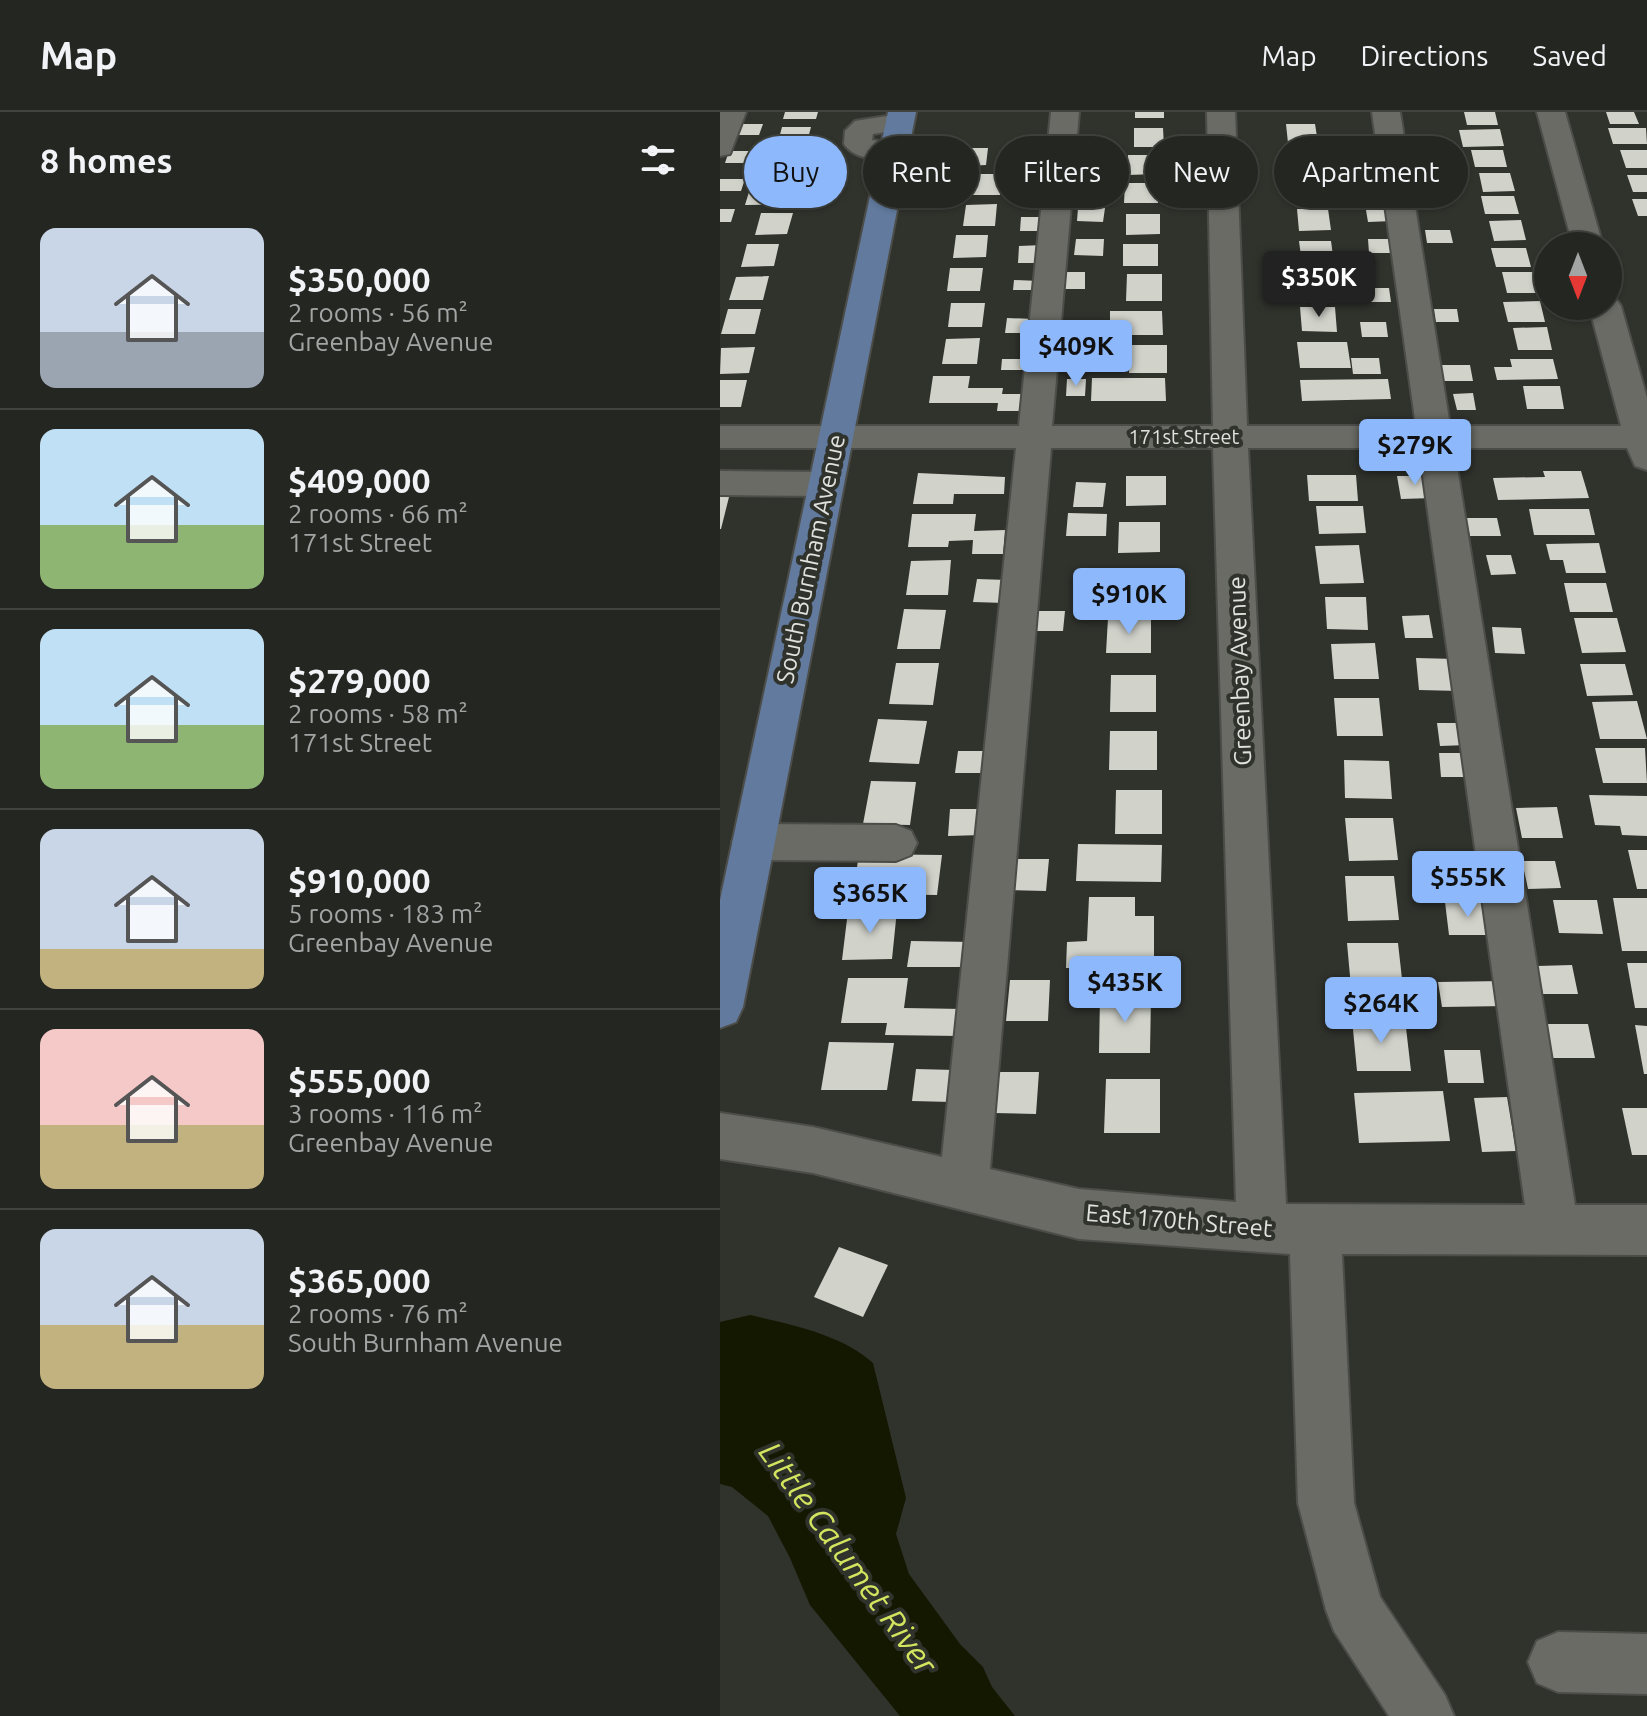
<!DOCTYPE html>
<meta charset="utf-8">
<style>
:root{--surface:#242621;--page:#2c2e2a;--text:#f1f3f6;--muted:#a3a5a5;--line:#41433f;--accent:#8db9fc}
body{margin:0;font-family:Ubuntu,sans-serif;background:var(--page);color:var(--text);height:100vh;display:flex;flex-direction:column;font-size:30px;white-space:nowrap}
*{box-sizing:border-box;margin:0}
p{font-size:26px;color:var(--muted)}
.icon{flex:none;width:44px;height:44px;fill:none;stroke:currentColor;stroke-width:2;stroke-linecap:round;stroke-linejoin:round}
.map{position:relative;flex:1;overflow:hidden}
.panel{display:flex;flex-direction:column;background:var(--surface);width:720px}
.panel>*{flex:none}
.guide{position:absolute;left:24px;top:24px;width:760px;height:72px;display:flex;gap:16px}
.needle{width:52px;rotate:180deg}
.buttons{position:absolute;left:814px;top:120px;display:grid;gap:16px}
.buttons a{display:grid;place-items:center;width:88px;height:88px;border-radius:50%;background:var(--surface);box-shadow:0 2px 6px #0004,0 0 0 2px var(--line);font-size:40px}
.price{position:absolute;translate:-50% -68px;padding:0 18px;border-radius:8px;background:var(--accent);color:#111;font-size:26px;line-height:52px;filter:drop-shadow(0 2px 4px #0008)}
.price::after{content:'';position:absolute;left:50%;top:48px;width:24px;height:18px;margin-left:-12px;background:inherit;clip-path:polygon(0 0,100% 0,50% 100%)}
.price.on{background:#222;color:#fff}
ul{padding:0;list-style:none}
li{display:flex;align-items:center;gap:24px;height:200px;padding:0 40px}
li+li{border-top:2px solid var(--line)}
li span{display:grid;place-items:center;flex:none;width:224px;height:160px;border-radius:16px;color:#555}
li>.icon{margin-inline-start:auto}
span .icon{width:96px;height:96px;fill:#fffc;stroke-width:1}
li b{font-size:34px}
h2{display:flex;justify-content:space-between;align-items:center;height:96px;padding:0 40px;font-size:34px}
.tag{padding:0 28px;border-radius:36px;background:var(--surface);box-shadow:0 2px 6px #0004,0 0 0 2px var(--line);font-size:28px;line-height:72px}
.tag.on{background:var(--accent);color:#111}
header{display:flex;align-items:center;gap:48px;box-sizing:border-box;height:112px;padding:0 40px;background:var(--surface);border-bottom:2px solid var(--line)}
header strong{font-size:38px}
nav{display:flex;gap:44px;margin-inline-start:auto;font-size:28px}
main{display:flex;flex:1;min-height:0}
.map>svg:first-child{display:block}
.water{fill:#151800}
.building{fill:#d1d3cb}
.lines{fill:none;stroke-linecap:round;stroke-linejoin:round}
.minor-casing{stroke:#4c4d49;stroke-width:4}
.major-casing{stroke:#4c4d49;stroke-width:4}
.minor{fill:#6a6b64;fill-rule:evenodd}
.major{fill:#617a9d;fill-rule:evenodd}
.labels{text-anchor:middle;stroke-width:8;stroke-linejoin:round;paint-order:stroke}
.far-street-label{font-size:20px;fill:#e1e2de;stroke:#30322c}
.street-label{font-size:24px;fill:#e1e2de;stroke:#30322c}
.near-water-label{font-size:32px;font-style:italic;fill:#d3e55e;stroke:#30322c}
</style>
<header>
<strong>Map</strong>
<nav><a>Map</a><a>Directions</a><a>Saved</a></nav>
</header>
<main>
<section class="panel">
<h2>8 homes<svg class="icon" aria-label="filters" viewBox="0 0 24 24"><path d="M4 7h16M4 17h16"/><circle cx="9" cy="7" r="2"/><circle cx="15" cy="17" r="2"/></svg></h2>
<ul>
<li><span style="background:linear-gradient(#c9d6e8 65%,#9aa5b1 0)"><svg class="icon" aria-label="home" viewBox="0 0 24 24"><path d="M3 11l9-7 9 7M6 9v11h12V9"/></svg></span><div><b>$350,000</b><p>2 rooms · 56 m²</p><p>Greenbay Avenue</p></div></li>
<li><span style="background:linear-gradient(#bfe0f5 60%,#8fb573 0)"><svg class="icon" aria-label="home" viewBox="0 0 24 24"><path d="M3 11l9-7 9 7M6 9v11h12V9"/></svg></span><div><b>$409,000</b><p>2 rooms · 66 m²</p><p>171st Street</p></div></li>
<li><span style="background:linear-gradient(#bfe0f5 60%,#8fb573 0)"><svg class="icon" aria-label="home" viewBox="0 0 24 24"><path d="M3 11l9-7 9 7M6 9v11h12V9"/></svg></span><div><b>$279,000</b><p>2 rooms · 58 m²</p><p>171st Street</p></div></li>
<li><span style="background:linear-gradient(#c9d6e8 75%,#c2b280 0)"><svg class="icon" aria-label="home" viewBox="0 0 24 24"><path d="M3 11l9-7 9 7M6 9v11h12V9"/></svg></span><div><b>$910,000</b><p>5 rooms · 183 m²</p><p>Greenbay Avenue</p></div></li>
<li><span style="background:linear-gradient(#f6c9c9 60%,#c2b280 0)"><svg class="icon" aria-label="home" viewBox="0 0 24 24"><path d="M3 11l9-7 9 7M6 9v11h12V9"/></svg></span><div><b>$555,000</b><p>3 rooms · 116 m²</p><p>Greenbay Avenue</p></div></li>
<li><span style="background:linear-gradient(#c9d6e8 60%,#c2b280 0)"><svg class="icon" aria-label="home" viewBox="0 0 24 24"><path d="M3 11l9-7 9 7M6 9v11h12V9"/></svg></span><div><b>$365,000</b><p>2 rooms · 76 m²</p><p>South Burnham Avenue</p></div></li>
</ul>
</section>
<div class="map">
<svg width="927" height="1604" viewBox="0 0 927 1604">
<rect width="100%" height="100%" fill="#30322c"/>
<!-- water -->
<path class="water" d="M30 1203C70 1212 123 1223 153 1251L186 1386 176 1422 189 1462 240 1532 263 1555 272 1575 295 1604H180L90 1493 70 1446 48 1404 12 1375 0 1372V1210Z"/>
<!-- building -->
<path class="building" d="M65 0H98L96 7H63Z
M415 0H444V6H415Z
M744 0H775L778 13H747Z
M886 0H914L919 12H890Z
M19 12H43L39 23H15Z
M566 12H595L598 31H568Z
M62 15H91L86 34H57Z
M414 16H443L444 35H414Z
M888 16H926L927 32H893Z
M780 17 784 34 743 35 739 18Z
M683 22 701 23 703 35H685Z
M354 24H375V35H353Z
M617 25H640L641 36H619Z
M249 36H268L266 53 247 54Z
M751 38H783L787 55H755Z
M900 38H927V56H906Z
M9 39H33L30 51H5Z
M355 39H376V49H354Z
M573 39H603L606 58 576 59Z
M54 43H84L79 63H48Z
M408 43H438V62L407 63Z
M692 44 715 45 716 53H693Z
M623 53H645L646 64H624Z
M759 61H790L795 79 763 80Z
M250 62H282L280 83H247Z
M907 63H927V80H913Z
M372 66H397L396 77 372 76Z
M0 67H25L21 79H0Z
M604 67 607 88H576L574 68Z
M643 69H666L668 81 645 82Z
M32 70H82L76 92 25 93Z
M405 71H438V91H404Z
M694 84H718L721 96H697Z
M761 84H794L799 102H765Z
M912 87H927V104H918Z
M277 92 275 114H243L246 93Z
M358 96H385L383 110 357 109Z
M0 97H15L11 110H0Z
M577 97H608L611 118 579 119Z
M670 97 673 109 648 110 646 98Z
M41 101H73L67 122 35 123Z
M406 102H440V122L406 123Z
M301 105H324L323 119H300Z
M801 108 806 128 774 129 769 109Z
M705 118H730L733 131H707Z
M236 123H268L266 145 233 146Z
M356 127H384L383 144 354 143Z
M648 127H674L675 141H649Z
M579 129H611L614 151 582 152Z
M27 132H59L54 154 21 155Z
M403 132H438V154H403Z
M323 133 322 151H298L299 134Z
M771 136H806L811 155H776Z
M230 156H263L260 179H227Z
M340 160H365V177H339Z
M782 160H814L820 181H787Z
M407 162H442V189H406Z
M578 162H611L614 185 581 186Z
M49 164 43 188H9L16 165Z
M294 168 319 169 318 178H293Z
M641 176H669L671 190H643Z
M820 189 825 210H788L783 190Z
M231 191H265L262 215H228Z
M580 195H615L617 220 582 219Z
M8 197H41L35 222H1Z
M714 197H737L739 210H716Z
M390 199H442L443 223H390Z
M287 206 314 207 313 221H285Z
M339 208H367L365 226 336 225Z
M640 210H666L668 225H642Z
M827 215 832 238H798L793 216Z
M260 226 257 252H222L226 227Z
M334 229H366L365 247 333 248Z
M577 230H627L631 256H580Z
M410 233H447V261H409Z
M35 235 29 261 0 262 1 236Z
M631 246H659L661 262H633Z
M282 247H310L309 258H281Z
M790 247H833L838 267 777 268 774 255H792Z
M721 253H750L753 269H724Z
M213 264H250L248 276H283L282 282H305L303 299H277L278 291H209Z
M372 266H445L446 289H371Z
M347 267H366L365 284H346Z
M668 267 671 287 582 289 580 268Z
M0 268H27L21 295H0Z
M803 274H840L844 297H807Z
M753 281 756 298H737L733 282Z
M823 359H861L869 386 778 388 773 366 825 365Z
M198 361 285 365 284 382H234L233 392H193Z
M587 363H636L638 389H589Z
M406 364H446V393L406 394Z
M677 364H709L713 386 681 387Z
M356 370 386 371 383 395H353Z
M0 385H9L1 417H0Z
M596 394H643L646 421 599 422Z
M809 397H869L875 423H814Z
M348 401 387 402 386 424H346Z
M192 402H256L254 419 285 418 283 442H252L253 428 229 429 228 435H188Z
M746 406H777L781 424H750Z
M399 410H440V440L398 441Z
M879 431 886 461H846L843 448H830L826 432Z
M639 433 644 471 600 472 595 434Z
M766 443H791L796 462 771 463Z
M231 448 228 483H186L191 449Z
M257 467 288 468 285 491 253 490Z
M844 471H886L893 500H850Z
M605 485H646L648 518 607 517Z
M184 497 226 498 220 537H177Z
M315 499H345L343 519H313Z
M709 503 713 526H685L682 504Z
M388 506H431V541H386Z
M854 506H897L906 540 862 541Z
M772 515 801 516 805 542 775 541Z
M655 531 659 567H614L611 532Z
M696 546 736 547 740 579 699 578Z
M176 551H219L213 593 169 592Z
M860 552H905L913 583 867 584Z
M391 563H436V600H390Z
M614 586H659L663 624H617Z
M917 589 927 627H880L872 590Z
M158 607 207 609 199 652 149 650Z
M717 611H744L748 633 720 634Z
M390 619H437V658H389Z
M875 636H925L927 671H883Z
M238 639H271L269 661H235Z
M719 641H752L755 665H721Z
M624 648 669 649 672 687 625 686Z
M151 669 196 670 190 713 143 712Z
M396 678H442V722H395Z
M869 683 927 684V724L902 723 900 714 875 713Z
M837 695 843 726H802L796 696Z
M230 697H265L262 723 228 724Z
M625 706H673L678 748 629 749Z
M358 732 442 733 441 770 356 769Z
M908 738H927V777H917Z
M139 742 222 743 217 783 133 782Z
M291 747H329L326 779 288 778Z
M802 749H835L841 776 808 777Z
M625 764H674L679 808 628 809Z
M369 785H415V804H434V855L346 856 347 830 367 829Z
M893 786H927V839H902Z
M833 788H877L883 822 839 821Z
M725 790 767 791 771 823H729Z
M177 798 172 847 122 848 128 799Z
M191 829 254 830 251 855H187Z
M627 831H678L684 885 632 886Z
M907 851H927V896H915Z
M852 853 858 882H823L817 854Z
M128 866H188L184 896 244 897 240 924 165 923 167 911H121Z
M290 868H330L328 909H286Z
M783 869 787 894 722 895 718 870Z
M380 884H431L430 941H379Z
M632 907H685L691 959H637Z
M827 912H868L875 946H833Z
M915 913 927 914V962H924Z
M109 930 174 931 167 978H101Z
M724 938H760L764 971H728Z
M196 957 235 958 231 990 192 989Z
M276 960H319L316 1002 273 1001Z
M386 967H440V1021H384Z
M723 979 730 1029 639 1031 634 981Z
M787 985 796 1039 762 1040 754 986Z
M902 996H927V1043H912Z
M119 1135 168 1153 143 1205 94 1185Z"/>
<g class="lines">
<defs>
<path id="minor" d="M0 0H26L10 42 0 44Z
M331 0H359L332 314H493L487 0H515L527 314H696L652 0H680L730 314H901L869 194H888V185L896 187 901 194 927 286V358L915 354 907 336H734L855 1093H927V1143L622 1142 634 1391 660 1485 725 1583 734 1604H669L614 1519 606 1498 578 1391 570 1142 359 1127 93 1061 0 1047V1001L93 1015 222 1045 296 336H0V314H299ZM331 336H493L516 1090 359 1077 270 1057ZM528 336H699L805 1093 566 1092Z
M817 0H845L883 134H853Z
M180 2 190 4 194 10 190 16 153 22 152 28 184 33 188 39 184 45C166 50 135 49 124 32L125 19 135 9Z
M0 359 106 360 118 364 124 372 118 380 106 384 0 383Z
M33 712 176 713 191 719 197 731 191 743 176 749 33 748 18 742 12 730 18 718Z
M838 1520 927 1522V1582L838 1580 817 1571 808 1550 817 1529Z"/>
<path id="major" d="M168 0H196L23 895 16 910 0 916V788Z"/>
</defs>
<!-- minor casing -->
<use href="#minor" class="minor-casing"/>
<!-- major casing -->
<use href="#major" class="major-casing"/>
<!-- minor -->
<use href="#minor" class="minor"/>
<!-- major -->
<use href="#major" class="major"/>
</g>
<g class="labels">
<!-- far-street labels -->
<g class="far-street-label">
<text x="464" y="332">171st Street</text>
</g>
<!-- street labels -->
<g class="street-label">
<text transform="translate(91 447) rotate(-78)" y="8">South Burnham Avenue</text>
<text transform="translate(520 559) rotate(-92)" y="8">Greenbay Avenue</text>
<text transform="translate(459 1109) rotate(5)" y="8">East 170th Street</text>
</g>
<!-- near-water labels -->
<g class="near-water-label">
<text transform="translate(128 1446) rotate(54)" y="11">Little Calumet River</text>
</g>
</g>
</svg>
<div class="buttons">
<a><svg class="needle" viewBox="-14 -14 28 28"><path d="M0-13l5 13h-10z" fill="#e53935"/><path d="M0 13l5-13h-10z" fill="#a3a5a5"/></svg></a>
</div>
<b class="price on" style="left:599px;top:207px">$350K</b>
<b class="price" style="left:356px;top:276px">$409K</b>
<b class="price" style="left:695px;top:375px">$279K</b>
<b class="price" style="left:409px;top:524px">$910K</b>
<b class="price" style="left:748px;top:807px">$555K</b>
<b class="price" style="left:150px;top:823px">$365K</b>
<b class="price" style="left:405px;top:912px">$435K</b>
<b class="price" style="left:661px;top:933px">$264K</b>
<div class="guide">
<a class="tag on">Buy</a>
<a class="tag">Rent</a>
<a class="tag">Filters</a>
<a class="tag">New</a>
<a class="tag">Apartment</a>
</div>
</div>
</main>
